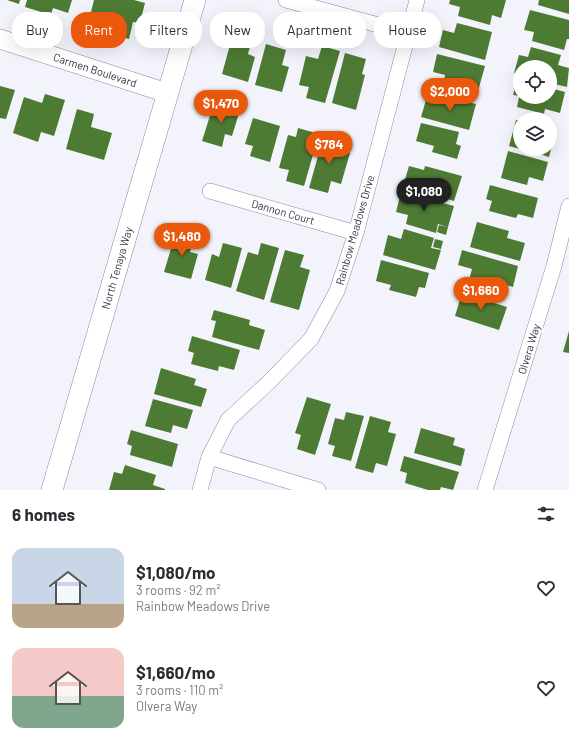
<!DOCTYPE html>
<meta charset="utf-8">
<style>
:root{--surface:#fff;--page:#f7f7f7;--text:#2b2b33;--muted:#7c7c81;--accent:#ea580c}
body{margin:0;font-family:Barlow,sans-serif;background:var(--page);color:var(--text);height:100vh;display:flex;flex-direction:column;font-size:15px;white-space:nowrap}
*{box-sizing:border-box;margin:0}
p{font-size:13px;color:var(--muted)}
.icon{flex:none;width:22px;height:22px;fill:none;stroke:currentColor;stroke-width:2;stroke-linecap:round;stroke-linejoin:round}
.map{position:relative;height:490px;overflow:hidden}
.panel{display:flex;flex-direction:column;background:var(--surface);flex:1}
.panel>*{flex:none}
.top-card{position:absolute;left:12px;top:12px;width:545px;height:36px;display:flex;gap:8px}
.tools{position:absolute;left:513px;top:60px;display:grid;gap:8px}
.tools a{display:grid;place-items:center;width:44px;height:44px;border-radius:50%;background:var(--surface);box-shadow:0 4px 16px #0002;font-size:20px}
.price{position:absolute;translate:-50% -34px;padding:0 9px;border-radius:14px;background:var(--accent);color:#fff;font-size:13px;line-height:26px;filter:drop-shadow(0 1px 2px #0008)}
.price::after{content:'';position:absolute;left:50%;top:24px;width:12px;height:9px;margin-left:-6px;background:inherit;clip-path:polygon(0 0,100% 0,50% 100%)}
.price.active{background:#222;color:#fff}
ul{padding:0;list-style:none}
li{display:flex;align-items:center;gap:12px;height:100px;padding:0 12px}
li span{display:grid;place-items:center;flex:none;width:112px;height:80px;border-radius:12px;color:#555}
li>.icon{margin-inline-start:auto}
span .icon{width:48px;height:48px;fill:#fffc;stroke-width:1}
li b{font-size:17px}
h2{display:flex;justify-content:space-between;align-items:center;height:48px;padding:0 12px;font-size:17px}
.chip{padding:0 14px;border-radius:16px;background:var(--surface);box-shadow:0 4px 16px #0002;font-size:14px;line-height:36px}
.chip.active{background:var(--accent);color:#fff}
.map>svg:first-child{display:block}
.building{fill:#4d7b33}
.lines{fill:none;stroke-linecap:round;stroke-linejoin:round}
.minor-casing{stroke:#838aa6;stroke-width:16}
.tertiary-casing{stroke:#838aa6;stroke-width:20}
.secondary-casing{stroke:#838aa6;stroke-width:22}
.minor{stroke:#fff;stroke-width:15}
.tertiary{stroke:#fff;stroke-width:19}
.secondary{stroke:#fff;stroke-width:21}
.labels{text-anchor:middle;stroke-width:4;stroke-linejoin:round;paint-order:stroke}
.street-label{font-size:11px;fill:#333642;stroke:#fff}
</style>
<div class="map">
<svg width="569" height="490" viewBox="0 0 569 490">
<rect width="100%" height="100%" fill="#f3f4fb"/>
<!-- building -->
<path class="building" d="M7 0H20L19 4Z
M27 0H72L68 13 53 8 51 15 25 7Z
M94 0H134L145 3 140 23 133 22 129 39 94 30 98 14 91 12Z
M450 0H506L501 18 492 15 490 25 458 16 460 7 449 4Z
M539 0H569V14L538 5Z
M530 10 569 20V39H567L564 50 532 41 534 32 524 30Z
M457 23 492 32 485 60 439 47 443 30 454 33Z
M233 34 252 39 248 54 255 57 248 82 222 74Z
M266 44 286 50 282 65 289 67 282 92 255 85Z
M322 46 340 51 325 103 306 98 309 87 299 85 306 56 318 59Z
M531 47 561 55 558 65 569 68 567 87 550 83V67H520V75L514 73 519 55 528 57Z
M345 53 366 59 362 74 365 75 356 110 332 103Z
M437 54 485 66 478 91 444 82 445 75 433 72Z
M517 80 520 81V96L513 95Z
M0 86 15 90 6 119 0 118Z
M550 88 565 92 560 113 545 109 544 114 517 107 519 97H550Z
M45 94 65 100 54 136 41 132 38 142 13 133 24 97 42 103Z
M441 95 476 104 469 130 421 117 426 100 438 103Z
M214 103 240 110 232 136 225 134 222 147 202 141Z
M77 109 94 114 91 127 112 133 104 160 66 149Z
M253 118 280 126 270 162 250 156 253 146 245 144Z
M516 120 520 121V149L509 146Z
M421 123 459 132 456 144 461 146 457 159 432 152 434 146 416 141Z
M298 128 319 134 304 186 286 181 289 170 279 168 288 135 296 137Z
M324 135 343 141 341 150 350 153 341 184 331 181 328 193 309 188Z
M550 137 554 138 549 157 523 149H550Z
M508 151 548 162 543 181 529 177 527 185 501 178Z
M409 166 424 170 425 166 462 176 454 201 403 186Z
M490 185 538 198 533 218 518 214 516 218 489 211 492 201 486 199Z
M401 192 454 206 448 227 438 224 436 233 406 224 408 215 396 212Z
M477 222 509 231 507 238 525 243 520 261 470 247Z
M439 225 448 227 446 235 437 232Z
M404 229 434 238 431 248 441 250 435 270 383 255 388 235 401 239Z
M176 232 195 238 190 252 198 254 191 279 164 272Z
M435 239 443 241 441 249 433 247Z
M223 243 242 248 231 288 205 280 212 254 219 257Z
M261 243 279 248 264 300 236 291 248 252 258 255Z
M285 250 304 255 300 267 310 270 299 310 270 302Z
M462 250 518 266 513 287 499 283 497 288 469 280 472 269 458 265Z
M381 260 429 273 425 288 419 287 416 297 389 290 391 285 376 281Z
M462 293 507 307 499 330 455 316Z
M214 310 250 320 249 325 265 330 259 350 212 337 216 321 211 320Z
M569 331V353L563 352Z
M192 336 240 350 234 370 219 366 218 371 191 364 194 353 188 351Z
M161 368 196 379 194 385 207 389 201 407 154 394Z
M307 397 331 404 315 455 297 449 301 435 295 433Z
M153 399 193 410 187 429 173 425 171 433 145 426Z
M346 412 364 416 351 461 332 456 335 446 328 444 335 418 344 420Z
M370 416 391 422 388 432 396 434 387 466 376 463 373 473 355 468Z
M421 428 455 438 453 445 465 449 461 466 414 453Z
M131 430 178 444 172 467 130 455 132 446 127 444Z
M404 456 459 472 453 490 441 487 440 490H428L405 483 407 473 400 471Z
M125 465 156 475 153 485 165 489V490H109L114 472 122 474Z"/>
<g class="lines">
<defs>
<path id="minor" d="M286 0 408 33
M210 191 356 233
M209 457 318 490
M200 490 209 457 228 420 269 382 311 339 337 291 356 233 417 0
M485 490 554 266 569 206"/>
<path id="tertiary" d="M0 39 167 93"/>
<path id="secondary" d="M52 490 195 0"/>
</defs>
<!-- minor casing -->
<use href="#minor" class="minor-casing"/>
<!-- tertiary casing -->
<use href="#tertiary" class="tertiary-casing"/>
<!-- secondary casing -->
<use href="#secondary" class="secondary-casing"/>
<!-- minor -->
<use href="#minor" class="minor"/>
<!-- tertiary -->
<use href="#tertiary" class="tertiary"/>
<!-- secondary -->
<use href="#secondary" class="secondary"/>
</g>
<g class="labels">
<!-- street labels -->
<g class="street-label">
<text transform="translate(95 70) rotate(18)" y="4">Carmen Boulevard</text>
<text transform="translate(283 212) rotate(16)" y="4">Dannon Court</text>
<text transform="translate(355 230) rotate(-74)" y="4">Rainbow Meadows Drive</text>
<text transform="translate(117 268) rotate(-74)" y="4">North Tenaya Way</text>
<text transform="translate(529 349) rotate(-73)" y="4">Olvera Way</text>
</g>
</g>
</svg>
<div class="tools">
<a><svg class="icon" aria-label="locate" viewBox="0 0 24 24"><circle cx="12" cy="12" r="6"/><path d="M12 2v4M12 18v4M2 12h4M18 12h4"/></svg></a>
<a><svg class="icon" aria-label="layers" viewBox="0 0 24 24"><path d="M12 4l9 5-9 5-9-5zM3 14l9 5 9-5"/></svg></a>
</div>
<b class="price" style="left:450px;top:112px">$2,000</b>
<b class="price" style="left:221px;top:124px">$1,470</b>
<b class="price" style="left:329px;top:165px">$784</b>
<b class="price active" style="left:424px;top:212px">$1,080</b>
<b class="price" style="left:182px;top:257px">$1,480</b>
<b class="price" style="left:481px;top:311px">$1,660</b>
<div class="top-card">
<a class="chip">Buy</a>
<a class="chip active">Rent</a>
<a class="chip">Filters</a>
<a class="chip">New</a>
<a class="chip">Apartment</a>
<a class="chip">House</a>
</div>
</div>
<section class="panel">
<h2>6 homes<svg class="icon" aria-label="filters" viewBox="0 0 24 24"><path d="M4 7h16M4 17h16"/><circle cx="9" cy="7" r="2"/><circle cx="15" cy="17" r="2"/></svg></h2>
<ul>
<li><span style="background:linear-gradient(#c9d6e8 70%,#b9a48a 0)"><svg class="icon" aria-label="home" viewBox="0 0 24 24"><path d="M3 11l9-7 9 7M6 9v11h12V9"/></svg></span><div><b>$1,080/mo</b><p>3 rooms · 92 m²</p><p>Rainbow Meadows Drive</p></div><svg class="icon" aria-label="heart" viewBox="0 0 24 24"><path d="M12 20l-8-8c-3-5 5-10 8-4 3-6 11-1 8 4z"/></svg></li>
<li><span style="background:linear-gradient(#f6c9c9 60%,#7fa58c 0)"><svg class="icon" aria-label="home" viewBox="0 0 24 24"><path d="M3 11l9-7 9 7M6 9v11h12V9"/></svg></span><div><b>$1,660/mo</b><p>3 rooms · 110 m²</p><p>Olvera Way</p></div><svg class="icon" aria-label="heart" viewBox="0 0 24 24"><path d="M12 20l-8-8c-3-5 5-10 8-4 3-6 11-1 8 4z"/></svg></li>
</ul>
</section>
